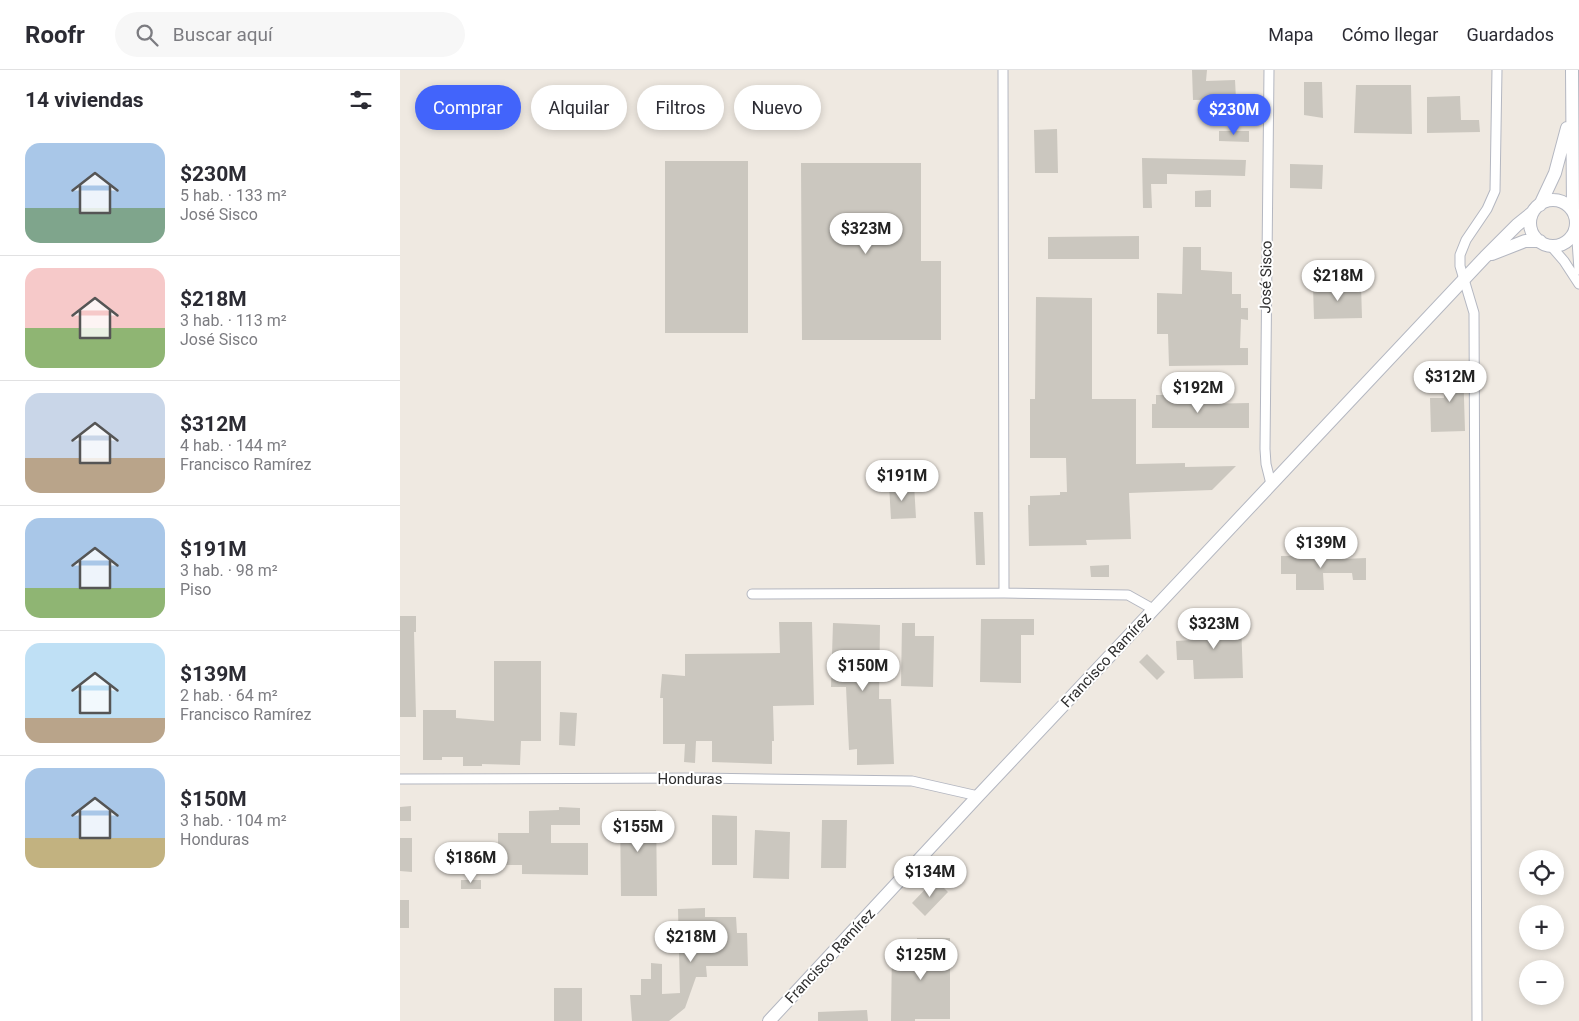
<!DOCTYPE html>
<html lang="es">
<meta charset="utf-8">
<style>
:root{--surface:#fff;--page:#f7f7f7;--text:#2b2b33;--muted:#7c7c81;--line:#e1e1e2;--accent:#4264fb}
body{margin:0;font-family:Roboto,sans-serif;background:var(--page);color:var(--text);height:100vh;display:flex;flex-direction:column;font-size:19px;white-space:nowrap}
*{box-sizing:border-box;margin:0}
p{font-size:16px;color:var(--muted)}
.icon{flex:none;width:28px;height:28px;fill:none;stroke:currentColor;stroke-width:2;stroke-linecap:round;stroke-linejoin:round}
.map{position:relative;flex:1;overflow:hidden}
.details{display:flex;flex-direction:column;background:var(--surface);width:400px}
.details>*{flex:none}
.hud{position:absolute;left:15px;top:15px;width:475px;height:45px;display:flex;gap:10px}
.fabs{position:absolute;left:1119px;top:780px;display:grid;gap:10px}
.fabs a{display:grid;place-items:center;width:45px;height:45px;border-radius:50%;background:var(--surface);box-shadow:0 2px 8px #0003;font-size:25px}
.price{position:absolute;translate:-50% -42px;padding:0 11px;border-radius:18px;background:#fff;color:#222;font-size:16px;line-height:32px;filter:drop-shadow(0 1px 2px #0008)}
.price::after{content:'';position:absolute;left:50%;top:30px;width:15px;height:11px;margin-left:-8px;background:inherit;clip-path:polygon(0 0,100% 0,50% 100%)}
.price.on{background:var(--accent);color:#fff}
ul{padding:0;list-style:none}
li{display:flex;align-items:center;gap:15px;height:125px;padding:0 25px}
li+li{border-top:1px solid var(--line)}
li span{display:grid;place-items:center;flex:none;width:140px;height:100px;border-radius:15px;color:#555}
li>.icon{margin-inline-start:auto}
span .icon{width:60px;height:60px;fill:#fffc;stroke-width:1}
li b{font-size:21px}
h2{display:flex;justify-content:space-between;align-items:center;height:60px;padding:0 25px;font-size:21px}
.pill{padding:0 18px;border-radius:22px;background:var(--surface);box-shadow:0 2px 8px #0003;font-size:18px;line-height:45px}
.pill.on{background:var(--accent);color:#fff}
header{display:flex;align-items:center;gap:30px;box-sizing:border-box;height:70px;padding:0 25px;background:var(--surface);border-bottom:1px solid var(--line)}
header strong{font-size:24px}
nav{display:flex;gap:28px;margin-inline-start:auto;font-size:18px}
.search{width:350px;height:45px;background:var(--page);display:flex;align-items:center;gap:12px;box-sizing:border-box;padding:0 18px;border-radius:28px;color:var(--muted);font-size:19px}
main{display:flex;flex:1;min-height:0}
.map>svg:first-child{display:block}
.building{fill:#cbc7bf}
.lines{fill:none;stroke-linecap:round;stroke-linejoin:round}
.street-casing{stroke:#b4b7c1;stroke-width:11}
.secondary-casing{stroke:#b4b7c1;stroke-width:14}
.street{stroke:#fff;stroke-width:9}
.secondary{stroke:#fff;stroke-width:12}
.labels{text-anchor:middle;stroke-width:4;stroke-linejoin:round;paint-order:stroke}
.street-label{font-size:15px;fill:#2e2e2e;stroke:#fff}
</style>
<header>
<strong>Roofr</strong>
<div class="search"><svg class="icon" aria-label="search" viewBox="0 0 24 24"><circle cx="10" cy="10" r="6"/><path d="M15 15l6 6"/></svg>Buscar aquí</div>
<nav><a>Mapa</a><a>Cómo llegar</a><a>Guardados</a></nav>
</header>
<main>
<section class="details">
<h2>14 viviendas<svg class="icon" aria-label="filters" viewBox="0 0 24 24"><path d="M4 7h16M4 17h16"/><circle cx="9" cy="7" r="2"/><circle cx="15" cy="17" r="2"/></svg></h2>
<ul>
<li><span style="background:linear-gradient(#a9c7e8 65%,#7fa58c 0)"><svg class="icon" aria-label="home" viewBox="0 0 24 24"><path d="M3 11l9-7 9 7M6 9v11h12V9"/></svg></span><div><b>$230M</b><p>5 hab. · 133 m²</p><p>José Sisco</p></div></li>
<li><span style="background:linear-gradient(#f6c9c9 60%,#8fb573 0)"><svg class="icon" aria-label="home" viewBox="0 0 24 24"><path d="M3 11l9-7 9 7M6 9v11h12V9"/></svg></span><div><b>$218M</b><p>3 hab. · 113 m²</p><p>José Sisco</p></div></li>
<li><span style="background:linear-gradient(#c9d6e8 65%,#b9a48a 0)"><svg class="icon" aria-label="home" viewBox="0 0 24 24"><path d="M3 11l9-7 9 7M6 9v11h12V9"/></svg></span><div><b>$312M</b><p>4 hab. · 144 m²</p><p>Francisco Ramírez</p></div></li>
<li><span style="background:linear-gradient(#a9c7e8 70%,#8fb573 0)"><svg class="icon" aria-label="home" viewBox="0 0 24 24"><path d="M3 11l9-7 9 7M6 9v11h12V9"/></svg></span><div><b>$191M</b><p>3 hab. · 98 m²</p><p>Piso</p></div></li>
<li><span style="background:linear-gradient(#bfe0f5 75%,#b9a48a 0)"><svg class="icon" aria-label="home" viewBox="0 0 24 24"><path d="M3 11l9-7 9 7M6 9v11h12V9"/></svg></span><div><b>$139M</b><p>2 hab. · 64 m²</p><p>Francisco Ramírez</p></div></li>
<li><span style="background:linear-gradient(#a9c7e8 70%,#c2b280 0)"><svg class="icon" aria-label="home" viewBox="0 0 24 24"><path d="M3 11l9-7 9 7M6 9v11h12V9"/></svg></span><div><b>$150M</b><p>3 hab. · 104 m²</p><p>Honduras</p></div></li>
</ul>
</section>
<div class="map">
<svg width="1179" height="951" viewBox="0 0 1179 951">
<rect width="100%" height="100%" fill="#efe9e1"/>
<!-- building -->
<path class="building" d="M792 0H807L806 11 835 10 836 29 793 30Z
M904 12H922L923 48 904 45Z
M956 15H1011L1012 64 954 63Z
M1060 26 1061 50H1079L1080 62 1027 63V27Z
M657 59 658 103H635L634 60Z
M819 61H849V72L819 71Z
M742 88 846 90 845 106 767 104V114H751L752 138H743Z
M265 91H348V263H265Z
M401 93H521V191H541V270H402Z
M890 94 923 95 922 119 890 118Z
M811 120V137H795V121Z
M739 166V189H648V167Z
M783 177H801V200L832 202V224H841V238H848V250L841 249 840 278H848V295L769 296 768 264H757V223L782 224Z
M961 215 962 248 914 249 913 216Z
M636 227 692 228V329H736V394L785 393V397L836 396 812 420 729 423 731 469 686 470 687 475 629 476 628 435H630V426L660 425V422H667L666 388H630V329H635Z
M1043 296H1063L1065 361 1031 362 1030 328H1044Z
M756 325H800V334L849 333V358H752V334H756Z
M514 414 516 448 491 449 489 415Z
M574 442H583L585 495H576Z
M943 485V489L966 488V510H953L952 503H923L924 520H896V504H881V486Z
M709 495V507H691L690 496Z
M0 546H16V562H14L16 647H0Z
M581 549H634V565H621V613L580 612Z
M379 552H412L414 635 373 636 374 671H372V694L312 692V671H296L295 693 284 692 285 674H263V628H260L262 604 285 606V584L380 583Z
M841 552 843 608 794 609 793 590H777L776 571 792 570V553Z
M433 553 480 555 479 629H491L494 694 457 695V679L449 680 446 617H431Z
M502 553H515V566H534L533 617 501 616Z
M747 584 765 602 757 610 739 592Z
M94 591H141V671H121L120 695 82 694V696H63V687H42V690H23V640H56V648L94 651Z
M160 642 177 643 175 676 159 675Z
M11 736V751H0V737Z
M159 737 180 738V755H151V773H188V805L122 804V795H98V763H129V741L159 740Z
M220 740H256L257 826H221Z
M312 745 337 746V795H312Z
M422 750H447L446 798H421Z
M355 760 390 762 389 809 353 808Z
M0 768H12V802L0 801Z
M535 809 548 822 525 846 512 833Z
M61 810H81V819H61Z
M0 830H9V858H0Z
M305 838V847H336L337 863H347L348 896H306L307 907H296L285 938 269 951H232L230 925H241V909H251V893L262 894V924L280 923 278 839Z
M517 868H550V949H515V951H491L492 877H517Z
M154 918H182V951H154Z
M467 940 468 951H418V942Z"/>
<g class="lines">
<defs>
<path id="street" d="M603 0 604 523
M869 0 865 379 866 394 871 414
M1176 156 1179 200
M1151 176 1164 191 1179 214
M352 524 604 523 728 525 753 539
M0 709 298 708 512 711 578 726
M1077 951 1074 243 1060 196V185L1066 170 1087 139 1095 121 1097 0"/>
<path id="secondary" d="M1172 0 1173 141
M1130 153a23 23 0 1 1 46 0a23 23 0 1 1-46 0Z
M1140 135 1155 103 1167 58
M1092 184 1125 171H1140
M369 951 578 726 1085 187 1117 155 1133 142"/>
</defs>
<!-- street casing -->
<use href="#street" class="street-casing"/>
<!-- secondary casing -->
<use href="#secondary" class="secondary-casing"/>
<!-- street -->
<use href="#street" class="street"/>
<!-- secondary -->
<use href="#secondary" class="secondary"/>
</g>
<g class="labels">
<!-- street labels -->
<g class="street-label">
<text transform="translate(866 207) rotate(-89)" y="5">José Sisco</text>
<text transform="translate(706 590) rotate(-47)" y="5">Francisco Ramírez</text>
<text x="290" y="714">Honduras</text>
<text transform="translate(430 886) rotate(-47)" y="5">Francisco Ramírez</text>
</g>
</g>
</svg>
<div class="fabs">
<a><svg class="icon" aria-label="locate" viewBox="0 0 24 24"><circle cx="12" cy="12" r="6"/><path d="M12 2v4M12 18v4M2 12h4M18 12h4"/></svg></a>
<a>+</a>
<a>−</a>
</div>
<b class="price on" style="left:834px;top:66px">$230M</b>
<b class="price" style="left:466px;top:185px">$323M</b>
<b class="price" style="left:938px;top:232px">$218M</b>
<b class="price" style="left:1050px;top:333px">$312M</b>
<b class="price" style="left:798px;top:344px">$192M</b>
<b class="price" style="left:502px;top:432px">$191M</b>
<b class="price" style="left:921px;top:499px">$139M</b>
<b class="price" style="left:814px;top:580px">$323M</b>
<b class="price" style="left:463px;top:622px">$150M</b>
<b class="price" style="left:238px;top:783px">$155M</b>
<b class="price" style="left:71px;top:814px">$186M</b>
<b class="price" style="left:530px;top:828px">$134M</b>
<b class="price" style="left:291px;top:893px">$218M</b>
<b class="price" style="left:521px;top:911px">$125M</b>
<div class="hud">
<a class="pill on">Comprar</a>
<a class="pill">Alquilar</a>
<a class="pill">Filtros</a>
<a class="pill">Nuevo</a>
</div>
</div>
</main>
